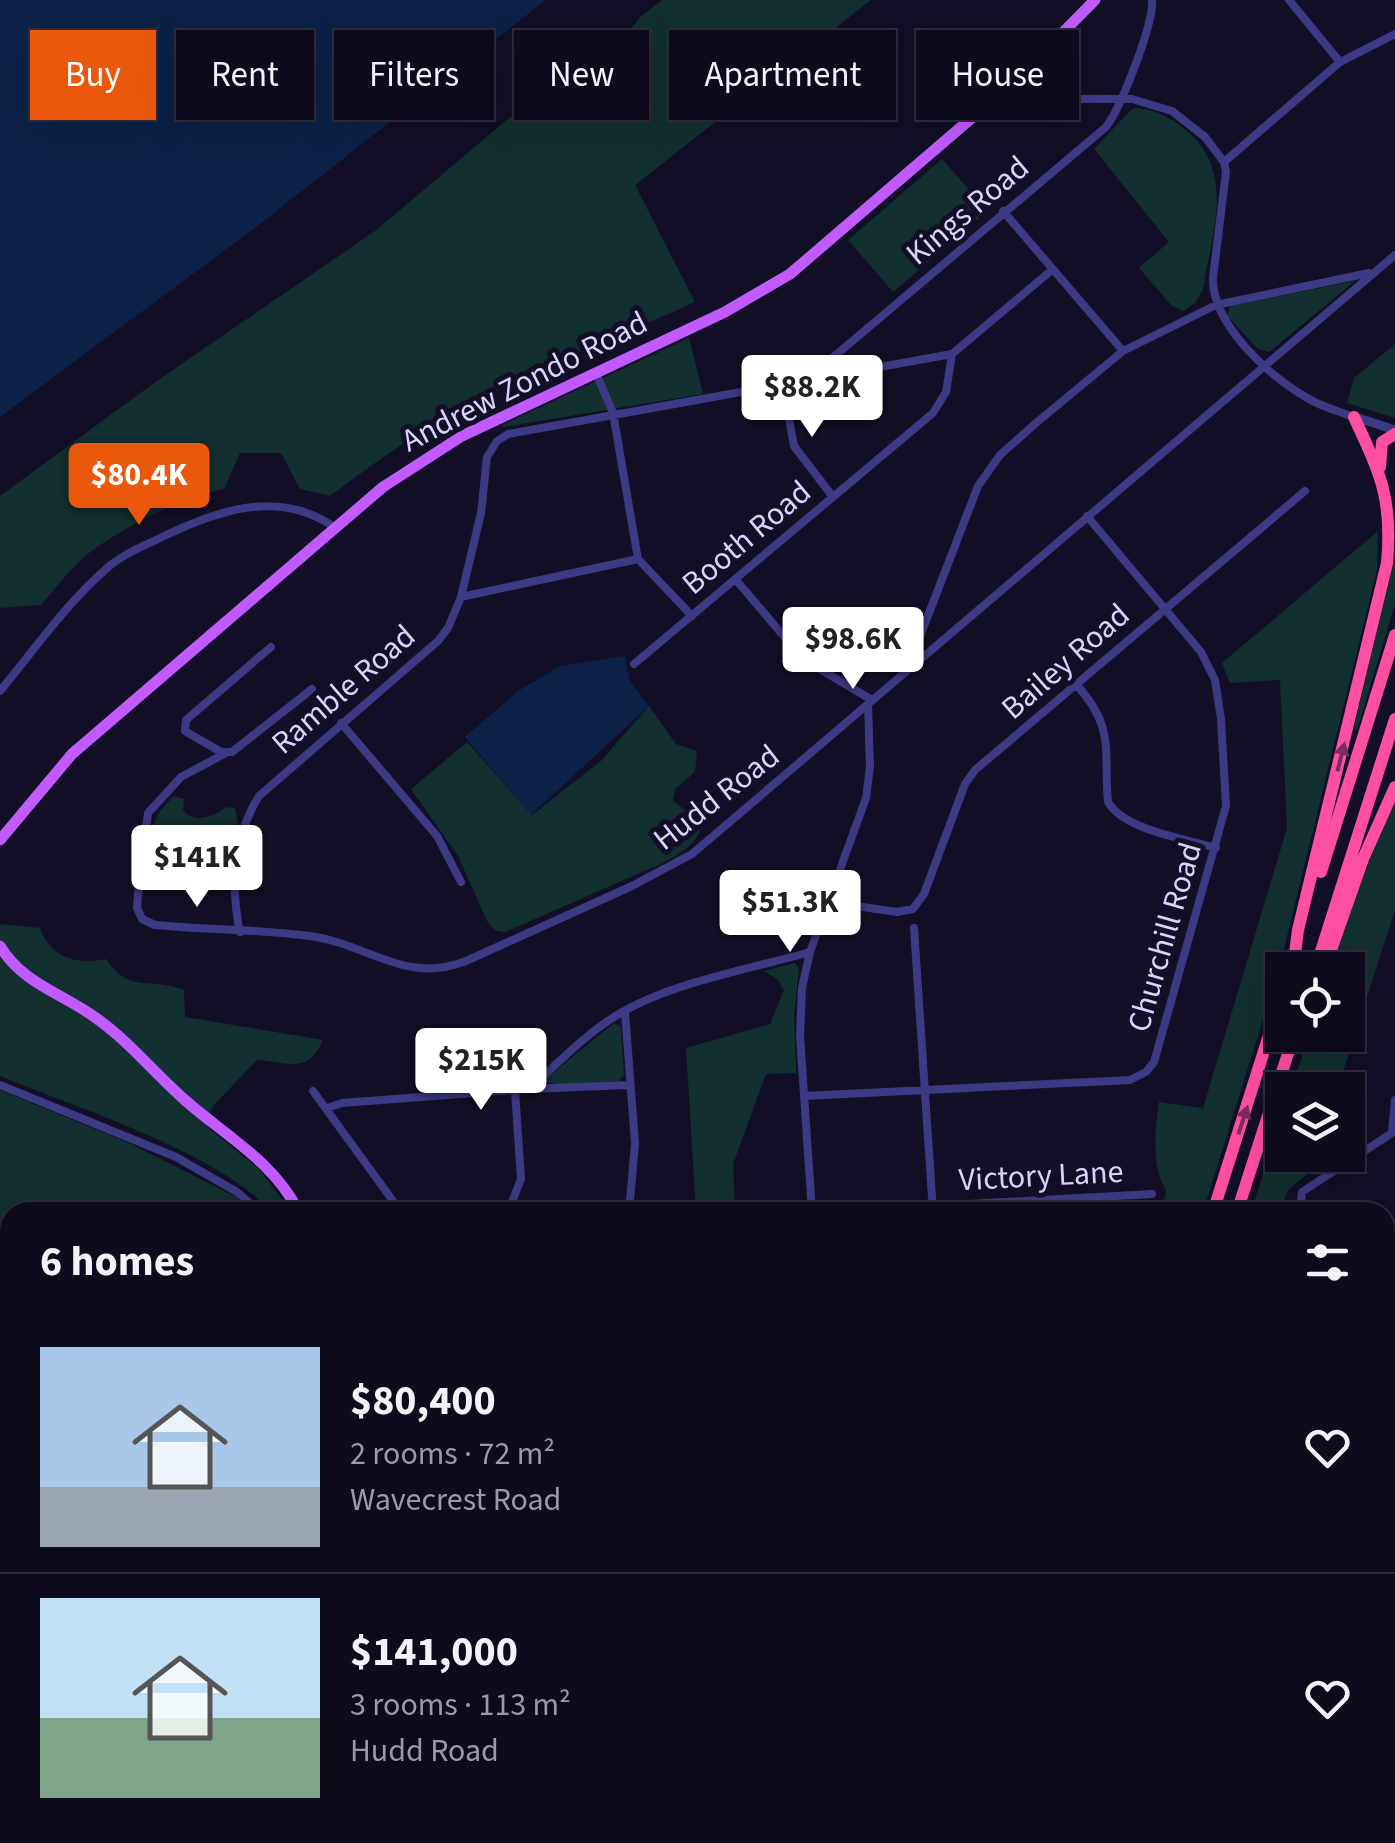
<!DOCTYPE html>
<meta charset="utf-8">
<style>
:root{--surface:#0e0b1c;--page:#171425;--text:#f1f3f6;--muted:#9b9ba3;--line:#2e2b3b;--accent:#ea580c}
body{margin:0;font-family:"Source Sans 3",sans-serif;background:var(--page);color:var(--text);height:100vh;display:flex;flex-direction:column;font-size:38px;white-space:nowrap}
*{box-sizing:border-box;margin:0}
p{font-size:32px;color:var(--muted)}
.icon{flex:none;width:55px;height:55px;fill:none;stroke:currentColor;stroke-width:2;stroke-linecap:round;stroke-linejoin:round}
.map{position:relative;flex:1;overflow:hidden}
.side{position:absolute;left:0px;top:1202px;width:1395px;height:642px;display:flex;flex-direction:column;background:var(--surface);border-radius:30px 30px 0 0;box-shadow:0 10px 40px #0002,0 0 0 2px var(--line)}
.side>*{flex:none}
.hud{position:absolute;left:30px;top:30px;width:1335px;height:90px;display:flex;gap:20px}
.tools{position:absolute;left:1265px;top:952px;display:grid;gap:20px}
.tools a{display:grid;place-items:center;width:100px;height:100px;border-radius:0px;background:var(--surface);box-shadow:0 10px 40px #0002,0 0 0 2px var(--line);font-size:50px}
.price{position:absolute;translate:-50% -85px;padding:0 22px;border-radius:10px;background:#fff;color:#222;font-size:32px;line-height:65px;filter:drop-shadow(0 2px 5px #0008)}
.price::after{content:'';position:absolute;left:50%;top:60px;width:30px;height:22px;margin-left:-15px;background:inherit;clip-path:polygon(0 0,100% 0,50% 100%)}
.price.on{background:var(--accent);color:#fff}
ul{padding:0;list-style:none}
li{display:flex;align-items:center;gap:30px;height:250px;padding:0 40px}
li+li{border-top:2px solid var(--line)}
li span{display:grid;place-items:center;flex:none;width:280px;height:200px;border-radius:0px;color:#555}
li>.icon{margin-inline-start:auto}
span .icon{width:120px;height:120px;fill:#fffc;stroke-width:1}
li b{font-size:42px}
h2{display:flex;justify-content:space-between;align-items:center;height:120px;padding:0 40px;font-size:42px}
.chip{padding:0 35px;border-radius:0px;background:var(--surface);box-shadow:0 10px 40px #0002,0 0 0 2px var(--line);font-size:35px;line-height:90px}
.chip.on{background:var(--accent);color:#fff}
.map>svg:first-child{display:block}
.green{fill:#12302f}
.water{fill:#0c2248}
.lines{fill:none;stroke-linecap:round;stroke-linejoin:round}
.stream{stroke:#0c2248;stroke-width:2.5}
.minor{stroke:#3d3a85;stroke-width:8}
.tertiary{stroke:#3d3a85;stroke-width:9}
.primary{stroke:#c25bff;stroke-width:11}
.motorway{stroke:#ff4fa3;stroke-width:12}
.rail-casing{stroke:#00e5ff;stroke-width:6}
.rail{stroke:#130f26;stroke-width:2.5;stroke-dasharray:8;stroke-linecap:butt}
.oneway{fill:#7d2c5e}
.labels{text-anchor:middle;stroke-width:10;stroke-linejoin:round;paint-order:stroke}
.street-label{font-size:32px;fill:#d9d4ff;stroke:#130f26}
</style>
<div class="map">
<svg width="1395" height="1843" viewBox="0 0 1395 1843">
<rect width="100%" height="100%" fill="#130f26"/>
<!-- green -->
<path class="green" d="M662 0H871L635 185 695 302C609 341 520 376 438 422 400 444 365 470 330 496L300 489 281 453H240L224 489C176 500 129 524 89 553 71 567 56 588 41 605L0 608V496L154 383 375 231 585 54 608 60 640 17Z
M1137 108C1155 110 1172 118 1186 130 1237 172 1211 234 1203 290L1195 303 1183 311 1172 306 1139 268 1169 242 1094 149 1131 110Z
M942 159 988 211 893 292 848 240Z
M1355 281 1269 352 1258 349 1227 316 1230 306Z
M689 338 703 394 504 427 502 425Z
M1395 344V418L1347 403 1354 378Z
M1378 531 1377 570 1280 965 1203 1212H1162L1166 1190C1151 1166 1155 1130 1159 1102L1203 1108 1287 828 1280 680 1230 683 1222 663Z
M1395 548V604L1357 730 1354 729Z
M649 706 676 744 697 751 695 772 675 789 673 801 701 822C701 843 680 853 663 863L505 932 494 930 487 921 458 856 411 789 467 742 532 815 601 761Z
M174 796 184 799 183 810C195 825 214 816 227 807L235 808 238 824 226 855 221 858 160 852 153 849C148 826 158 811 174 796Z
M1395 800V910L1337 1090H1291L1309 1035H1348V970H1331L1361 882Z
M0 924 40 928C51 958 76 965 106 959 130 995 149 976 184 990L185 1017 323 1040C308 1076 284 1061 257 1060L212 1107 207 1127 258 1168 292 1212H272C217 1152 77 1108 0 1076Z
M795 963 799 969 794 1015 796 1073 766 1074 733 1164 735 1203 748 1205 749 1212H696L686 1048 770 1024 784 990 777 979 764 971Z
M614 1023 621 1027 624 1075 619 1081 561 1085 543 1081Z
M0 1090 131 1144 236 1197 250 1212H10V1408L0 1407Z
M1282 1115V1155H1316L1311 1171 1288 1190 1280 1212H1251Z
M0 1449H10V1831L0 1834Z
M1395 1752V1843H1254L1267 1835H1385V1758Z
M478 1835H651L654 1843H453Z
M923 1835H1198L1203 1843H894Z"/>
<!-- water -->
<path class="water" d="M0 0H546L256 227 0 417Z
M625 656 630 682 649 706 531 815 465 737 518 691 560 666Z"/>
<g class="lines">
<!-- stream -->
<path class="stream" d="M268 1843 282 1835"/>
<!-- minor -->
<path class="minor" d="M1289 0 1340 62
M1017 79 1050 99H1132L1172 111 1205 137 1224 162 1226 172 1213 278C1212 325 1270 377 1309 399 1322 407 1339 411 1354 417
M1224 162 1340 62 1395 34
M1003 211 1123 351
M952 354 1053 269
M596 373 613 413 638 559 692 616
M805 381 1106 127C1121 107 1154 24 1152 0
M783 386 794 446 833 497
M737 581 803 659 872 700
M461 597 481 513 487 457 497 441 508 434 952 354
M271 647 186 720 185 731 221 752H232L312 689
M634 664 933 413 946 392 952 354
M909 665 978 486 1000 455 1036 423 1123 351 1216 305 1369 273
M1076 684C1116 729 1103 748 1108 802 1124 830 1186 839 1216 848
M0 691C34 650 66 604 106 569 121 555 142 547 160 538 215 511 278 488 334 527
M341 723 437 836 461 882
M226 753 181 777 148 813 138 894 137 908 142 919 155 925C207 930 259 929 310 936 369 944 405 985 466 961L632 886 692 854 1395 255
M829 902 897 912 913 909 924 894 965 784 975 770 1305 491
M914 928 933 1212
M240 932C230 886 234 836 259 796L438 641 448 628 461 597 638 559
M625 1012 635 1143 629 1212
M0 1085 176 1157 237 1192 260 1212
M528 1089C554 1068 577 1042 605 1023 659 984 747 970 810 952
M313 1091 401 1212
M804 1096 1130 1080 1146 1072 1154 1062 1226 806 1221 719 1215 680 1201 652 1087 516
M327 1108 342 1103 528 1089 629 1085
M1392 1132 1395 1100
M933 1206 1152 1194
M508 1212 521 1179 515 1091
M812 1212 800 1036 802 988 810 952 866 798 870 767 868 704
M1309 1212 1301 1203 1302 1192 1395 1131
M1385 1374 1395 1361"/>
<!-- tertiary -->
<path class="tertiary" d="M1355 417 1395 430"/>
<!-- primary -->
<path class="primary" d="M0 840 72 754 383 487 462 436 725 312 790 274 1017 79 1095 0
M0 946C23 984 62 993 96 1018 130 1042 155 1074 186 1101 227 1137 273 1161 299 1212
M39 1843 62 1835"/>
<!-- motorway -->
<path class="motorway" d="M1380 467 1382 442 1395 434
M1321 872 1395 635
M1295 954 1298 930 1387 563C1393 499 1380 473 1354 417
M1315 970 1395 719
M1324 970 1363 859 1395 787
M1213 1212 1282 994
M1237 1212 1294 1035
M355 1843 379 1835
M430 1843 453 1835"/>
<defs>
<path id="rail" d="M1385 1429 1395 1425
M584 1843 595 1835"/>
</defs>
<!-- rail casing -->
<use href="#rail" class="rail-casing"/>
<!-- rail -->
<use href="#rail" class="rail"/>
</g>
<!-- one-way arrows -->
<defs><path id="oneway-solid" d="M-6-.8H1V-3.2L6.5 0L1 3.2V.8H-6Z" transform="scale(2.5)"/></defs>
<g class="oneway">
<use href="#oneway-solid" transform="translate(1341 757) rotate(-76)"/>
<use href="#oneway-solid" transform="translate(1243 1120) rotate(-72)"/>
</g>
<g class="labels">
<!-- street labels -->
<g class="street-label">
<text transform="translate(967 210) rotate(-40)" y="11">Kings Road</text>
<text transform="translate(524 381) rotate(-27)" y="11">Andrew Zondo Road</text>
<text transform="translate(746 537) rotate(-40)" y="11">Booth Road</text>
<text transform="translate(1065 661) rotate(-41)" y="11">Bailey Road</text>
<text transform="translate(343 689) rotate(-41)" y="11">Ramble Road</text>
<text transform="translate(716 797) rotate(-38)" y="11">Hudd Road</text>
<text transform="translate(1164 937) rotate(-74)" y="11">Churchill Road</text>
<text transform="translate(1041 1175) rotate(-3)" y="11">Victory Lane</text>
</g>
</g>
</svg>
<div class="tools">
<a><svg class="icon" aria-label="locate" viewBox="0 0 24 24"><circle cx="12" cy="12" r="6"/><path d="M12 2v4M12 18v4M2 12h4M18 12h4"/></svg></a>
<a><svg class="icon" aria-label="layers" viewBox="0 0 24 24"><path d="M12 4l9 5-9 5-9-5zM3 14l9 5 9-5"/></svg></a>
</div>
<b class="price" style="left:812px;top:440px">$88.2K</b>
<b class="price on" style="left:139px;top:528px">$80.4K</b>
<b class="price" style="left:853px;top:692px">$98.6K</b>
<b class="price" style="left:197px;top:910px">$141K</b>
<b class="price" style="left:790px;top:955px">$51.3K</b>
<b class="price" style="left:481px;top:1113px">$215K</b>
<div class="hud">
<a class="chip on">Buy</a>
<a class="chip">Rent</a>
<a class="chip">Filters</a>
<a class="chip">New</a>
<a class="chip">Apartment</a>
<a class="chip">House</a>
</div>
<section class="side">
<h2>6 homes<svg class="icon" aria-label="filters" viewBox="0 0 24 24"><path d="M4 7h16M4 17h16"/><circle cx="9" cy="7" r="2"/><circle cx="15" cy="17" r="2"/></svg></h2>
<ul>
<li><span style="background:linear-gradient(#a9c7e8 70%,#9aa5b1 0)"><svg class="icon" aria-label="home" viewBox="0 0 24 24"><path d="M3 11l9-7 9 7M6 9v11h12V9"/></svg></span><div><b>$80,400</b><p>2 rooms · 72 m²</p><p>Wavecrest Road</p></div><svg class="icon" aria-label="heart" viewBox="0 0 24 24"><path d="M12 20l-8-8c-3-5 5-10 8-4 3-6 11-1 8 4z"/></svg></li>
<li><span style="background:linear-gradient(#bfe0f5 60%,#7fa58c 0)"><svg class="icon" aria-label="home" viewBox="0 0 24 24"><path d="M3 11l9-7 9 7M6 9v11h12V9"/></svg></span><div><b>$141,000</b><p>3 rooms · 113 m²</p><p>Hudd Road</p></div><svg class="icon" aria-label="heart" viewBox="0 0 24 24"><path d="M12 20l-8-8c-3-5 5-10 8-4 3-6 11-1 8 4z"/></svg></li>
</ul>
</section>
</div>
